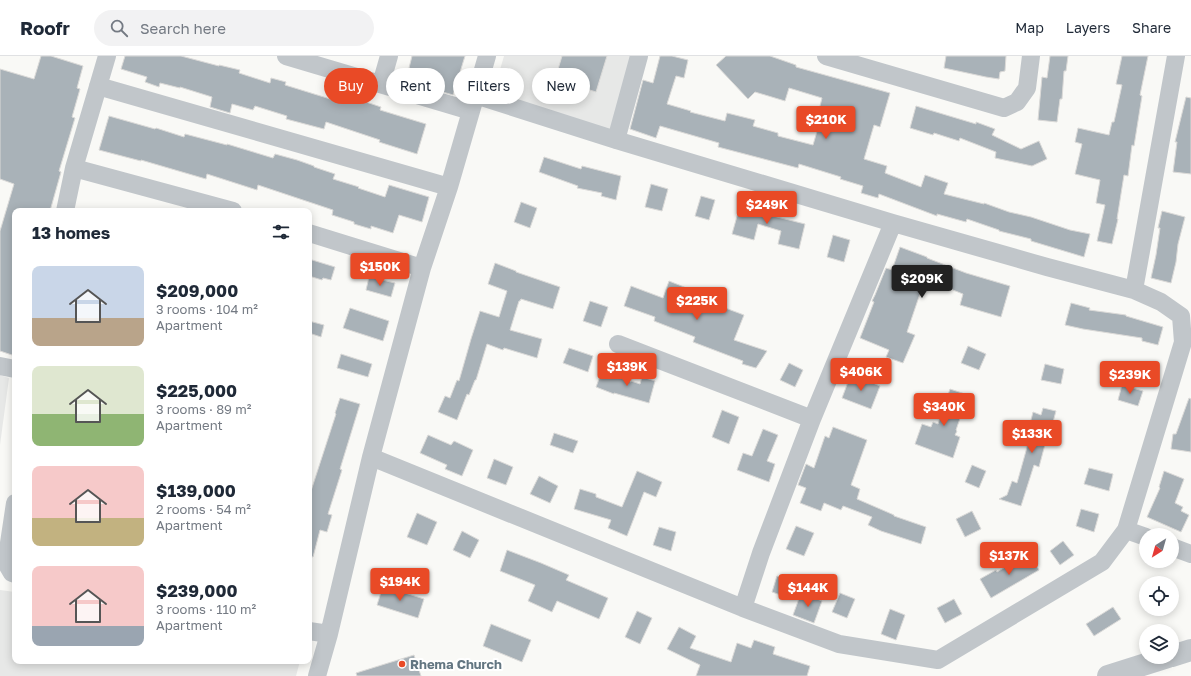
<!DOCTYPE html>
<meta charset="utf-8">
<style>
:root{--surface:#fff;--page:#f2f2f3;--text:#1f2937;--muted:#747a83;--line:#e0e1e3;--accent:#e94a26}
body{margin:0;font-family:"Golos Text",sans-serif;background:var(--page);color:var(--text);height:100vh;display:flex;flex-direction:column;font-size:15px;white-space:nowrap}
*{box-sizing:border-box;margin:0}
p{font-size:13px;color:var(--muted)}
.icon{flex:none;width:22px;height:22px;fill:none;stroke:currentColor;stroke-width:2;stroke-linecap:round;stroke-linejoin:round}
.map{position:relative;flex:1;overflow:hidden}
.panel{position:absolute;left:12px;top:152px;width:300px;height:456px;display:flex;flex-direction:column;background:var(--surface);border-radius:8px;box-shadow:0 2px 10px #0003}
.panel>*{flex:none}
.banner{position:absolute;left:324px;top:12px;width:380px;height:36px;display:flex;gap:8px}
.needle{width:26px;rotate:217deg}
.controls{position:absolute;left:1139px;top:472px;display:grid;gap:8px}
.controls a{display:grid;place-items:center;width:40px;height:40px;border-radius:50%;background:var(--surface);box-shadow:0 2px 10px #0003;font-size:20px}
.price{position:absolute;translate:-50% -34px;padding:0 9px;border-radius:4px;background:var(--accent);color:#fff;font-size:13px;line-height:26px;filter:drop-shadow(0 1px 2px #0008)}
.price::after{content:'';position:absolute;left:50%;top:24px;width:12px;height:9px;margin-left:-6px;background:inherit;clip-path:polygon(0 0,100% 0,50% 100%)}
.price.active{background:#222;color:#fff}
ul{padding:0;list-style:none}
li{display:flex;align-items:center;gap:12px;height:100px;padding:0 20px}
li span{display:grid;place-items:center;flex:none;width:112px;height:80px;border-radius:8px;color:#555}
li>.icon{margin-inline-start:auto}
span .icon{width:48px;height:48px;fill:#fffc;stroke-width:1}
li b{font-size:17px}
h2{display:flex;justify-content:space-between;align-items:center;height:48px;padding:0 20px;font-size:17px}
.tag{padding:0 14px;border-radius:18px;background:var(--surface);box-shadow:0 2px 10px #0003;font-size:14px;line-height:36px}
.tag.active{background:var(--accent);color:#fff}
header{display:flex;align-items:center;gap:24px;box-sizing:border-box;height:56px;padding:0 20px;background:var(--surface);border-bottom:1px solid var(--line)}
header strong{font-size:19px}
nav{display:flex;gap:22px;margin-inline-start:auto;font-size:14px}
.search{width:280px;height:36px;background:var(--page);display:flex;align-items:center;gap:10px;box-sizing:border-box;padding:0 14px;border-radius:22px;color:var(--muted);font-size:15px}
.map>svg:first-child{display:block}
.built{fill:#e7e8e7}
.building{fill:#a9b2b8;stroke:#dbdad8}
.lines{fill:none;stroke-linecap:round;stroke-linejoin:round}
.minor{stroke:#c1c6ca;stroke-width:18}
.tertiary{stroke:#c1c6ca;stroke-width:22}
.poi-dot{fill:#e94a26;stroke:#fff;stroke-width:1.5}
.labels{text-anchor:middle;stroke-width:4;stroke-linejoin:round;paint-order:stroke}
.poi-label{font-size:13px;font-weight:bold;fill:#637682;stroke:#fff;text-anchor:start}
</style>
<header>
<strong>Roofr</strong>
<div class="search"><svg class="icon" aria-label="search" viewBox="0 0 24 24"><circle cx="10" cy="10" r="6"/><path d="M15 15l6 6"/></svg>Search here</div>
<nav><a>Map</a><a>Layers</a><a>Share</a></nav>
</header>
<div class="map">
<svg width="1191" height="620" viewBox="0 0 1191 620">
<rect width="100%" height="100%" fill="#f9f9f6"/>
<!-- built -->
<path class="built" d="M504 0H631L608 83 490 48Z
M0 319 9 322 0 389Z
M0 534 15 536V605H300L296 620H0Z"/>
<!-- building -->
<path class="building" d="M41 0H51L83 10 77 32 80 33 72 61 75 62 59 115 61 116 50 155H15V300L0 295V175L14 128 0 123V13L34 23Z
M125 0H181L219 10V9L240 14 239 17 270 27 271 22 286 26 285 29 340 46 342 38 381 51 380 54 426 68 417 98 379 86 380 84 326 66 324 73 286 63 287 60 255 50 253 54 232 48 230 57 210 51 212 41 180 31V32L160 27 159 31 145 26 147 21 121 13Z
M412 0H465L453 39 426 31 430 18 409 12Z
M562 0H607L596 36 555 23Z
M660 0H672L688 4 684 22 676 20 667 48 691 55 690 56 725 65 727 57 755 64 753 70 778 77V80L813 89 823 55 819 54 822 42 789 32 785 45 755 36 748 43 716 9 726 0H770L796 9V11L890 37 880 71 874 69 864 103 887 110 885 117 921 131 925 119 948 127 944 138 984 148V147L1009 156 1031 161 1070 174 1090 178 1084 201 1031 185V183L999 175V174L967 163 966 166 937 158V160L879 138 878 142 861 137 863 130 840 123 841 121 799 108 798 112 718 91 719 87 660 70 656 82 630 73 643 24 653 27Z
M946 0H1006L1005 15 1000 16 999 23 986 21 944 12Z
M1050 0H1068L1066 15H1064L1062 43H1060L1057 66 1038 64 1042 21 1047 22Z
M1122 0H1148L1140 39 1142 40 1134 90 1132 89 1128 120 1124 119 1117 163H1118L1112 188 1097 185 1105 149 1096 147 1100 124 1075 118 1082 88 1075 86 1078 72 1109 79 1112 66H1114L1122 29 1116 28Z
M1186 41 1191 42V118L1173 116 1177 86H1175Z
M916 50 976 68V66L995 73 992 79 1021 93 1039 85 1047 103 1032 110 995 102 996 96 960 82 959 85 934 77 933 79 910 72Z
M109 60 155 73 156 72 184 81 185 78 227 89V88L273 102 275 98 297 104 314 110V111L335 118 333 123 359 131 358 132 385 141 389 129 429 141 422 166 399 159 393 177 371 170V173L354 168V166L332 159 333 154 258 129 257 134 207 118 206 123 141 104V105L99 94Z
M544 101 581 113 582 110 621 120 616 144 601 140 602 137 577 132 578 130 539 116Z
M651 128 668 133 662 155 645 151Z
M701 140 715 144 709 164 695 160Z
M521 146 537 152 530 172 514 166Z
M741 146 770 154 769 159 805 168 799 193 778 188 781 175 758 168 754 184 732 178Z
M1162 155 1185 161 1178 188 1176 206 1171 227 1151 222 1156 199 1160 172H1158Z
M833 179 850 184 844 206 827 201Z
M900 191 927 201V202L966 217 1010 230 1001 261 960 249 963 238 925 223 907 276 915 279 903 307 886 301 889 294 860 282 874 246 872 245 875 239 886 212 892 214Z
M309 203 335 211 331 224 323 222 322 224 309 220Z
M495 207 516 215V216L560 231 553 253 521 243 520 245H519L510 274 542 283 537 302 504 292 503 294 487 288 476 324H475L469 339 467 338 457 364 438 356 445 340 450 342 457 324 459 325 471 283 480 255 499 261 507 235 488 228Z
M369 221 395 227 391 241 366 234Z
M669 225 694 235 693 240 744 259 734 284 767 295 756 312 742 308 743 305 693 286 695 281 654 265 655 261 624 250 631 230 663 242Z
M590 245 608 251 601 271 583 265Z
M1071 247 1090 252 1089 254 1126 259V260L1163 271 1158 289 1142 285V282L1083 273 1065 269Z
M350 252 389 265 383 285 343 272Z
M309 265 324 269 321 281 309 277Z
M968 290 986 298 979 314 961 307Z
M569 292 593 300 588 316 563 307Z
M341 298 372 308 368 321 337 312Z
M789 307 803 314 795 331 780 324Z
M1045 308 1064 313 1061 328 1041 324Z
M602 315 631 326V325L640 328 642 321 655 325 649 347 614 337V338L596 331Z
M851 318 880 330 871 353 842 342Z
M1122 329 1143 335 1138 350 1118 344Z
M950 333 968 339 956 374 957 375 955 379 960 381 953 402 915 388 922 368 931 371 933 366 938 368Z
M340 342 360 348 340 413 342 414 328 458 332 459 327 476 320 474 313 501 309 500V441L336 358 335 357Z
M1189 342 1191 343V396L1171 393 1173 378H1176Z
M1043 352 1056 355 1049 381H1047L1039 411 1034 409 1021 450 999 443 1007 439 1012 425 1017 427 1031 377 1028 376 1033 356 1041 359Z
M722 354 739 361 729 388 712 381Z
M833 371 867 384 851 429 860 433 857 443 894 459V460L926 471 921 488 881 475 868 469 872 461 843 450 841 454 824 447 821 455 800 447 806 432 798 429 806 408 814 412 825 380 829 382Z
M763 373 778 379 767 405 775 408 769 426 737 414 743 397 752 400Z
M554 377 578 385 573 397 550 389Z
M428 379 451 389 454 385 473 394 462 420 445 413 447 409 420 397Z
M494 403 513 411 506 429 487 422Z
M972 409 986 415 979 432 965 426Z
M1089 412 1113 418 1109 435 1084 428Z
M637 415 662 426 656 441 644 436 627 480 608 472 611 464 574 453 580 433 596 438V441L622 451Z
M1164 415 1184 423 1175 447 1183 451 1181 455 1189 459 1181 476 1147 461 1160 432 1159 431Z
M539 420 558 430 550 447 530 438Z
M1081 453 1099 458 1094 476 1076 470Z
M972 455 981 473 965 481 956 463Z
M417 457 437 466 427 489 407 481Z
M796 470 814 477 804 500 786 493Z
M659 471 676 476 671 495 653 489Z
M462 475 479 484 470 502 453 494Z
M1063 485 1074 499 1060 509 1050 495Z
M507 494 541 507 569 519 566 524 608 542 599 563 557 545 552 556 528 545 535 529 500 515Z
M1029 497 1039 514 991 542 980 523 996 514 997 516Z
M777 520 794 526 789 542 772 536Z
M383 530 424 543 418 562 377 549Z
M801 537 822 545 814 567 793 559Z
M840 537 855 543 847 562 832 556Z
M954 543 962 558 945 567 937 552Z
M1113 551 1121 563 1094 580 1086 568Z
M890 553 905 559 896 584 881 578Z
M637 555 652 562 640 588 625 581Z
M491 568 531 584 522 606 483 590Z
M679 571 696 580 690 592 731 606 737 587 751 592 754 584 775 591 773 598 810 610 807 620H696L700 609 667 593Z
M414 599 421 620H357L356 617Z"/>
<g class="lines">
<!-- minor -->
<path class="minor" d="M286 0 471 55
M826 0 1004 52 1017 46 1027 32 1031 0
M381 28 389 0
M98 30 449 131
M475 39 616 84 893 167 1047 211 1134 234 1161 246 1181 260 1183 286 1126 474 1102 506 938 604 839 588 743 552
M616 84 639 0
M74 112 233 155
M65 155 74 112 107 0
M309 177 422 212
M1134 234 1176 0
M618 288 812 363
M0 310 15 313
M371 401 743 552 761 497 812 363 893 167
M15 447 6 507 12 517 15 518
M1126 474 1146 481
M1172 491 1191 498
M309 575 329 578
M317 620 329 578 371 401 422 212 449 131 487 0"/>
<!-- tertiary -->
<path class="tertiary" d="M1172 600 1191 594
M1108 620 1168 601"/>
</g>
<!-- markers -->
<circle class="poi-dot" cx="402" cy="608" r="4"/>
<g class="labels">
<!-- poi labels -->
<g class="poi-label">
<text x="410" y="613">Rhema Church</text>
</g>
</g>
</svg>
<div class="controls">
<a><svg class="needle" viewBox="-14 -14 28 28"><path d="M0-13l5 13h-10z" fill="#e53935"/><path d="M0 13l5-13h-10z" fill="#747a83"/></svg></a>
<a><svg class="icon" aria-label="locate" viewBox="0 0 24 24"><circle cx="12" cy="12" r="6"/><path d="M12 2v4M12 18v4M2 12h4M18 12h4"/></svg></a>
<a><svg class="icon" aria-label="layers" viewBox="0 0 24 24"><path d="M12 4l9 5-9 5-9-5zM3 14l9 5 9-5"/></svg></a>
</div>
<b class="price" style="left:826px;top:84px">$210K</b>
<b class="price" style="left:767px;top:169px">$249K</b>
<b class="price" style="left:380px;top:231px">$150K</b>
<b class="price active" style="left:922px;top:243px">$209K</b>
<b class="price" style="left:697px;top:265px">$225K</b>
<b class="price" style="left:627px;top:331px">$139K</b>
<b class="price" style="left:861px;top:336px">$406K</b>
<b class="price" style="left:1130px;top:339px">$239K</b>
<b class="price" style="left:944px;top:371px">$340K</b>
<b class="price" style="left:1032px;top:398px">$133K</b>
<b class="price" style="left:1009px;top:520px">$137K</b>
<b class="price" style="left:400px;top:546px">$194K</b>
<b class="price" style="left:808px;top:552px">$144K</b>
<div class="banner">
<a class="tag active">Buy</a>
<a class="tag">Rent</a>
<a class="tag">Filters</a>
<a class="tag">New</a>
</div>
<section class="panel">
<h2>13 homes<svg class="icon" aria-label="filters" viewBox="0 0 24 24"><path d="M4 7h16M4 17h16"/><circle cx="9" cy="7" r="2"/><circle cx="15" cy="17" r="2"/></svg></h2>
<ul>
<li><span style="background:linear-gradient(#c9d6e8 65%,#b9a48a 0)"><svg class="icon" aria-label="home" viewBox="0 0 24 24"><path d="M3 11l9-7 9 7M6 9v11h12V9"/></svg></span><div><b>$209,000</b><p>3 rooms · 104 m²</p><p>Apartment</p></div></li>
<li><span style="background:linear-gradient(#dfe7d0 60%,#8fb573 0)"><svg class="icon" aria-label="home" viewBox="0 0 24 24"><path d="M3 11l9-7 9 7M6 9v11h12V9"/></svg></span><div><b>$225,000</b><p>3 rooms · 89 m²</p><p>Apartment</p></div></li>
<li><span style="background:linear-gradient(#f6c9c9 65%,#c2b280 0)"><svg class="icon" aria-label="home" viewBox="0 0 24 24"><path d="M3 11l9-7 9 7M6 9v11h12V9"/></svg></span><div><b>$139,000</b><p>2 rooms · 54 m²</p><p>Apartment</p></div></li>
<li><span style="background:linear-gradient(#f6c9c9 75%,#9aa5b1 0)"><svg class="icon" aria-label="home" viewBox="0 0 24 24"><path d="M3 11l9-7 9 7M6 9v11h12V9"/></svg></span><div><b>$239,000</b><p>3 rooms · 110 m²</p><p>Apartment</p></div></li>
</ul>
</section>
</div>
